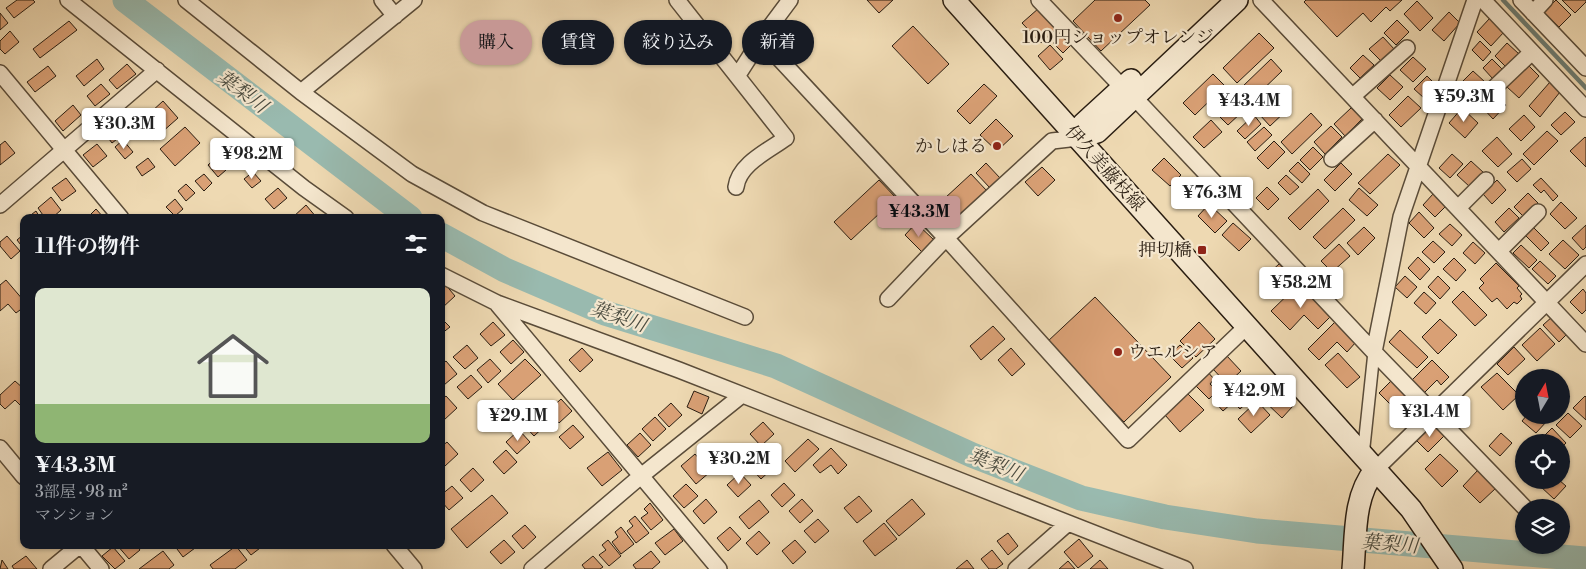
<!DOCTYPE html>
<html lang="ja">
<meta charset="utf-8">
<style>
:root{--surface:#171b24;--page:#20242c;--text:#f1f3f6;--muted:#9ea1a6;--line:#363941;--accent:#c59692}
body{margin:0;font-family:"Libre Bodoni","Noto Serif JP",serif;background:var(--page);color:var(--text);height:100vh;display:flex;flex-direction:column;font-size:19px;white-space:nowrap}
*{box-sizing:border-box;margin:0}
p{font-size:16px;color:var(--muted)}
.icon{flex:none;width:28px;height:28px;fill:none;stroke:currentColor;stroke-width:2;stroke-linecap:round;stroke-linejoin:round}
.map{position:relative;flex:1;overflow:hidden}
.panel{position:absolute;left:20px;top:214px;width:425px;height:335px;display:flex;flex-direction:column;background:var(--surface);border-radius:10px;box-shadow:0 1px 4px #0004}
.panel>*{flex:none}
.banner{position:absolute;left:460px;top:20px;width:475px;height:45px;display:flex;gap:10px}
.needle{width:32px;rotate:10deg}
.fabs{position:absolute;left:1515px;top:369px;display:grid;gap:10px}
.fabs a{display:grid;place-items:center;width:55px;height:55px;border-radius:50%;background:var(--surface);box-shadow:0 1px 4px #0004;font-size:25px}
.price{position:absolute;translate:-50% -42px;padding:0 11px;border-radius:5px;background:#fff;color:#222;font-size:16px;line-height:32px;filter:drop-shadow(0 1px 2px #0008)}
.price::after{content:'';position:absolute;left:50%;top:30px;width:15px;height:11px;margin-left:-8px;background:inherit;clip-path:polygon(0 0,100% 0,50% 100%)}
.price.active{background:var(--accent);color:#111}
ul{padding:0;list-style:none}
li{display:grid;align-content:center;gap:10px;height:265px;padding:0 15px}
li+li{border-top:1px solid var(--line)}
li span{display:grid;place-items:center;height:155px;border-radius:10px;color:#555}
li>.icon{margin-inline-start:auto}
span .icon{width:90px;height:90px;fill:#fffc;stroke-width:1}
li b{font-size:21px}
h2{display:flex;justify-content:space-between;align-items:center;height:60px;padding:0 15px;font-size:21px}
.chip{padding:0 18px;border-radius:22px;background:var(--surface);box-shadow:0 1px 4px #0004;font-size:18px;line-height:45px}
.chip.active{background:var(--accent);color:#111}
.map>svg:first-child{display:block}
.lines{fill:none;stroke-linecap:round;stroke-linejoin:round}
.stream{stroke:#6c7b70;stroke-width:4.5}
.river{stroke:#99baaf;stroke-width:25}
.building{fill:#d9a075;stroke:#291d11}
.pedestrian-casing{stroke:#5a4c39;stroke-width:14}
.minor-casing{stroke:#5a4c39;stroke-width:18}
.secondary-casing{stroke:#291d11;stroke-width:24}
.pedestrian{stroke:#f4e6cd;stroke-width:11}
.minor{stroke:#f4e6cd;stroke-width:15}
.secondary{stroke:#f4e6cd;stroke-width:21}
.poi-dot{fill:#8f2418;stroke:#f4e6cd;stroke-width:2}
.labels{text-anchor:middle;stroke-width:4.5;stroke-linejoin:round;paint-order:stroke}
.poi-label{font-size:18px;fill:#291d11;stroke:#f4e6cd;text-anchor:end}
.street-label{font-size:18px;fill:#291d11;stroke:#f4e6cd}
.water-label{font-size:19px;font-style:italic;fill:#4b4c40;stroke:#f4e6cd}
</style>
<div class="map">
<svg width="1586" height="569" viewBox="0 0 1586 569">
<rect width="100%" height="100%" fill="#eed9b2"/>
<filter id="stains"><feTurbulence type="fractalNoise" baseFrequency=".004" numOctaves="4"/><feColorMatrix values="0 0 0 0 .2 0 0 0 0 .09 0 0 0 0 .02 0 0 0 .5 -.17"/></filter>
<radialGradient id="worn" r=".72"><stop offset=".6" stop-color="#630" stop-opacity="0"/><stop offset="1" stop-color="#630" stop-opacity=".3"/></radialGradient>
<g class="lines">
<!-- stream -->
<path class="stream" d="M1503 0 1586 88"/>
<!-- river -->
<path class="river" d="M125 0 410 218
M441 235 505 270 605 313 776 366 972 455 1081 498 1165 517 1257 531 1586 559"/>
</g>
<!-- building -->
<path class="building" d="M17 0H33L35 2 14 18 6 8Z
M867 0H893L879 13Z
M1095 0H1145L1150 5 1101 51 1073 21Z
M1306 0H1402L1390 11 1386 7 1371 22 1363 13 1337 37 1304 2Z
M1556 0 1571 15 1559 27 1544 12Z
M1562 0H1586V2L1575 13Z
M1417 1 1433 18 1420 31 1404 14Z
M1039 8 1057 28 1041 43 1022 23Z
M1449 12 1460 23 1444 41 1432 30Z
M0 13 8 23 0 30Z
M1490 18 1504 32 1491 46 1477 32Z
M1397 20 1409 32 1396 45 1384 33Z
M69 21 77 30 40 58 33 49Z
M913 26 949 64 928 84 892 46Z
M10 31 19 42 5 54 0 49V41Z
M1259 33 1274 48 1237 83 1223 68Z
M1062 34 1072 44 1063 53 1053 43Z
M1383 37 1395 50 1382 62 1369 49Z
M1480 41 1491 52 1483 61 1472 50Z
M1507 43 1519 54 1506 67 1495 56Z
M1050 45 1063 59 1050 70 1038 56Z
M1363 55 1374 65 1360 78 1350 68Z
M1413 57 1426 69 1413 82 1400 70Z
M97 59 104 69 84 86 76 76Z
M1271 59 1282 71 1252 100 1241 88Z
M1492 59 1503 70 1493 79 1483 68Z
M127 64 136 74 117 89 109 80Z
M1528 65 1539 76 1519 98 1507 87Z
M48 66 56 76 35 92 27 82Z
M1473 71 1485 82 1472 95 1460 84Z
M1213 74 1225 86 1195 115 1183 103Z
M1390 75 1403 87 1390 100 1377 88Z
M1427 76 1436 85 1424 98 1414 89Z
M1550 82 1560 92 1540 117 1529 106Z
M101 84 110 94 95 106 87 96Z
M984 84 997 96 970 124 957 111Z
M1494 94 1506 105 1493 119 1482 107Z
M1408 96 1421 108 1401 127 1389 115Z
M1277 98 1288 109 1270 126 1259 114Z
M1231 100 1242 112 1228 125 1217 114Z
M163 101 178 118 153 140 138 124Z
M73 105 81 115 63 131 55 121Z
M1351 108 1362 119 1345 136 1334 124Z
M1462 108 1478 123 1465 138 1449 123Z
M1565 112 1575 122 1561 135 1551 125Z
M1311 113 1322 125 1292 154 1281 142Z
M1254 115 1261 124 1245 139 1237 131Z
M1524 115 1535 127 1521 141 1509 129Z
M996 119 1013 136 997 151 980 135Z
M1211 120 1222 132 1204 148 1193 137Z
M111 125 121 136 112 143 103 131Z
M1331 126 1342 137 1325 154 1314 142Z
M185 127 200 143 175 166 160 149Z
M1264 127 1272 135 1255 151 1247 142Z
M1547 131 1558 141 1534 165 1523 154Z
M1497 137 1512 154 1498 167 1482 151Z
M1585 137 1586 138V167L1570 151Z
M123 140 133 152 125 159 115 147Z
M5 141 15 153 0 165V145Z
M1274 141 1285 152 1268 169 1257 158Z
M97 144 107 156 93 167 83 155Z
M230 144 240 156 231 163 221 151Z
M1313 147 1323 157 1310 170 1300 160Z
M1388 154 1400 165 1370 194 1358 183Z
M1452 154 1463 164 1450 178 1439 168Z
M148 158 155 167 142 176 136 167Z
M216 158 226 170 218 177 208 165Z
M1164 158 1181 175 1170 186 1152 170Z
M1522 159 1531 169 1517 182 1507 172Z
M1471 161 1484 173 1470 187 1457 175Z
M1298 162 1310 174 1302 183 1289 171Z
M986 163 1000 178 990 188 976 173Z
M1341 163 1352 174 1335 191 1324 180Z
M1042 167 1055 180 1038 196 1025 182Z
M253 172 261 181 252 188 244 179Z
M204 174 212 183 204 191 195 181Z
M971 174 987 191 961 215 945 198Z
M1286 175 1299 187 1290 195 1278 183Z
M1192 177 1210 194 1198 206 1181 189Z
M66 178 76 191 62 201 52 188Z
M1541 178 1558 196 1553 201 1544 190 1541 193 1533 185Z
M879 180 896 198 851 240 834 222Z
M1497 180 1506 190 1492 204 1483 194Z
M186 184 195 193 186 201 178 191Z
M1267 187 1279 199 1268 210 1256 198Z
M278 188 287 198 274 209 265 199Z
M1359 188 1378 205 1367 216 1349 200Z
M1318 189 1329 201 1300 230 1288 218Z
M1528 193 1538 203 1524 217 1514 207Z
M1433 194 1446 206 1435 217 1423 205Z
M51 197 61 210 52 218H45L38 208Z
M175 199 183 209 175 216 166 207Z
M1561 202 1577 218 1565 229 1550 214Z
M1209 204 1227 221 1215 233 1198 216Z
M306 205 317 218H292Z
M1343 208 1355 220 1325 249 1313 237Z
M1509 208 1519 218 1504 232 1495 222Z
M96 209 104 218H87Z
M36 211 40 218H27Z
M1419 212 1434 228 1424 238 1409 223Z
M916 223 934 240 922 252 905 235Z
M1233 223 1251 239 1239 251 1222 235Z
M1450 224 1462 235 1452 246 1439 234Z
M1586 225V247L1583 250 1572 238Z
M1364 227 1375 238 1358 255 1347 243Z
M1533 227 1549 243 1541 251 1525 235Z
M24 234V249L17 240Z
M7 236 20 251 11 259 0 246V242Z
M1563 240 1579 255 1565 269 1549 254Z
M1433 241 1445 252 1434 263 1422 252Z
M1473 242 1485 253 1475 264 1463 253Z
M1339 244 1350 256 1332 272 1321 261Z
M1521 245 1537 260 1529 268 1513 253Z
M1418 257 1430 269 1420 280 1408 268Z
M1454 258 1466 270 1456 281 1443 269Z
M1540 261 1556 276 1548 284 1532 269Z
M1496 263 1519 286 1517 288 1522 294 1520 296 1522 299 1517 304 1514 302 1507 309 1497 298 1492 302 1479 288 1484 283 1480 279Z
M1279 264 1296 280 1285 292 1267 275Z
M1405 276 1417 287 1407 298 1395 287Z
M1438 276 1450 288 1440 299 1428 287Z
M6 280 24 301V307L16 313 8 304 0 311V285Z
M444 283 455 296 442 308 441 286Z
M1300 283 1332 315 1318 329 1304 315 1290 330 1271 311Z
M1583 289 1586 293V310L1582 314 1570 302Z
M1463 291 1487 315 1475 326 1452 302Z
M1424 292 1436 303 1426 314 1414 303Z
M1095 297 1171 377 1124 422 1047 342Z
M1553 316 1569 332 1559 342 1543 325Z
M441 318 450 327 441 334Z
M1440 319 1457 335 1438 354 1422 337Z
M493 322 505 335 491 346 480 334Z
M1199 322 1215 339 1196 357 1180 341Z
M1335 322 1356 342 1347 352 1337 342 1319 360 1308 349Z
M993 326 1005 339 981 360 970 346Z
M1540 328 1555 344 1537 361 1522 345Z
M1400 330 1428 357 1417 368 1389 342Z
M513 340 524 352 511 364 500 352Z
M467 345 478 358 465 369 453 357Z
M1180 345 1193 358 1182 368 1169 355Z
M1514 347 1525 359 1508 375 1497 364Z
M582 348 593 360 580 372 569 360Z
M1011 348 1025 364 1012 376 998 360Z
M1338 353 1360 377 1347 388 1325 365Z
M1226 355 1241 371 1227 384 1212 368Z
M490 359 501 371 488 383 477 370Z
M525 359 541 375 513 400 498 384Z
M1432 360 1449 377 1441 385 1437 380 1424 393 1412 380Z
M446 361 457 374 444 385 441 383V365Z
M1206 370 1214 379 1210 384 1217 391 1209 399 1193 383Z
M1497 373 1519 395 1503 410 1481 387Z
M471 375 482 387 468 399 457 387Z
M15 381 24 389V404L21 406 15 400 5 409 0 404V395Z
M1234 381 1251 399 1240 409 1233 402 1223 411 1213 400Z
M1391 381 1408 397 1396 410 1379 393Z
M1269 383 1293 406 1282 418 1258 395Z
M694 391 709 397 702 414 687 407Z
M1188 394 1204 410 1180 432 1165 415Z
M446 396 457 408 444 420 441 417V400Z
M1585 396 1586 397V420L1573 408Z
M561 399 572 411 559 423 548 411Z
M1257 401 1270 415 1251 433 1238 419Z
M671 403 682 415 669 427 658 415Z
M536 412 547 424 534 436 523 424Z
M1568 413 1582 426 1570 438 1556 425Z
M1527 415H1541L1547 421 1536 433 1522 421Z
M655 417 666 429 653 441 642 429Z
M763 422 774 434 761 446 750 434Z
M1432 424 1444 436 1428 452 1416 440Z
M573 425 584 437 570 449 559 437Z
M1552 428 1566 443 1561 448V442H1538Z
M519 430 530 442 517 454 506 442Z
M640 433 651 445 638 457 627 445Z
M1501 433 1512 443 1500 456 1489 446Z
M808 439 819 449 795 472 785 461Z
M447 442 458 454 445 466 441 462V447Z
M727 447 738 459 725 471 714 459Z
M831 448 847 465 838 474 831 465 820 473 813 465Z
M506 450 517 462 504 474 493 462Z
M608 452 622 470 602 486 587 468Z
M695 454 710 472 696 484 681 466Z
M1440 454 1458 471 1442 487 1425 469Z
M763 455 774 467 761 479 750 467Z
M473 468 484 480 471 492 460 480Z
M1478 470 1496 488 1480 503 1463 486Z
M740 473 751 485 738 497 727 485Z
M1546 480H1559L1566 486 1554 499 1540 486Z
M784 483 795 495 782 507 771 495Z
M686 484 698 496 684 508 673 496Z
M452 486 463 498 449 510 441 501V495Z
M492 495 508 513 467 548 451 529Z
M859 496 872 511 857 523 844 508Z
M706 499 717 512 704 524 693 511Z
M802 499 813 511 800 523 789 511Z
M912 499 925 514 899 536 886 521Z
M759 500 769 512 749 529 739 517Z
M650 503 663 520 651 530 641 518 648 513 644 509Z
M635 516 649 533 636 543 627 531 633 526 629 521Z
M818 519 829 531 815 543 804 531Z
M884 523 897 539 875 556 863 541Z
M525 525 536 537 523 549 512 536Z
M621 527 634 544 621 554 612 542 618 537 615 532Z
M730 527 741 539 728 551 717 538Z
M674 529 683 541 665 555 655 543Z
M759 531 770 543 757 555 746 543Z
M1008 533 1018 546 1008 555 997 541Z
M1079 539 1093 556 1078 568 1064 552Z
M504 540 515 552 501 564 490 552Z
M608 540 621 556 609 566 599 555 606 550 602 545Z
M795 540 806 552 793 564 782 551Z
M117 545H136L140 550 129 559Z
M174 545H199L183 557Z
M243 545H264L251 555Z
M236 546 247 560 235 569H213L210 565Z
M113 547 125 561 115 569 102 556Z
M992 550 1003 564 996 569H989L981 559Z
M163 551 174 565 169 569H139Z
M651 551 660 562 652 569H636L633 565Z
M26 556 37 569H14L12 566Z
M593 556 603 567 600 569H585L582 565Z
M2 560 8 569H0Z
M967 560 974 569H956Z
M1100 560 1108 569H1090Z
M1068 561 1075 569H1059Z"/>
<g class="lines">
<defs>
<path id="pedestrian" d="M1363 456 1374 352"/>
<path id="minor" d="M68 0 304 188 346 218
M186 0 301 92 412 174 483 213 745 317
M382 0 395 16
M677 0 786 138C768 151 739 164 736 187
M1039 0 1123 88
M1261 0 1586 344
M1483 0 1586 109
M1521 0 1586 68
M1533 13 1545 0
M761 39 946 238 1128 440 1247 326
M0 73 121 218
M738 75 761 39 790 0
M1493 89 1532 52
M301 92 414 0
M1353 96 1407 48
M1134 97 1374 352 1524 507
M1332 159 1375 120
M0 205 157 70
M1458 208 1486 180
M1499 251 1538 212
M441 275 497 303 679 370 1185 569
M888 299 946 238 1052 141 1078 138
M498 305 719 569
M1374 352 1401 217 1475 0
M0 448 24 477
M1375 470 1586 264
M81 545 101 569
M394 545 414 569
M51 569 80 545
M532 569 641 476 742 395
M1016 569 1067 524"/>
<path id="secondary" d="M954 0 1411 509 1452 569
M1078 138 1097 132 1237 0
M1078 138 1083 124 1131 80
M1353 569C1356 536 1353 497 1375 470"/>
</defs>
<!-- pedestrian casing -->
<use href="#pedestrian" class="pedestrian-casing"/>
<!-- minor casing -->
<use href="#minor" class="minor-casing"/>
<!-- secondary casing -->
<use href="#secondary" class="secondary-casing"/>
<!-- pedestrian -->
<use href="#pedestrian" class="pedestrian"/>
<!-- minor -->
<use href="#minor" class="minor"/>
<!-- secondary -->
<use href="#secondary" class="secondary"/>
</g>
<!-- markers -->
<g class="poi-dot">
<circle cx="1118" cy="18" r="5"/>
<circle cx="997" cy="146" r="5"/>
<rect x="1197" y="245" width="10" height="10" rx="2.5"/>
<circle cx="1118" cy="352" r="5"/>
</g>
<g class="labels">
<!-- poi labels -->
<g class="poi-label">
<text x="1118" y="43" text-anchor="middle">100円ショップオレンジ</text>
<text x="987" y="152">かしはる</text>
<text x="1192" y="256">押切橋</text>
<text x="1128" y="358" text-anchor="start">ウエルシア</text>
</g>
<!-- street labels -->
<g class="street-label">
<text transform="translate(1105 168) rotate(48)" y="6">伊久美藤枝線</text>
</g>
<!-- water labels -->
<g class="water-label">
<text transform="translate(243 91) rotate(37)" y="7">葉梨川</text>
<text transform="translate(619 316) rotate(19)" y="7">葉梨川</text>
<text transform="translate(996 464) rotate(22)" y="7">葉梨川</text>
<text transform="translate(1390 543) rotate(5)" y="7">葉梨川</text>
</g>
</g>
<rect width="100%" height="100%" filter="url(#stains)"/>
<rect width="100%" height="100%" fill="url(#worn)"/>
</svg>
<div class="fabs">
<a><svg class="needle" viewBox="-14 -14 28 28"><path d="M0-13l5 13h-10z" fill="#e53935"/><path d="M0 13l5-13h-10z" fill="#9ea1a6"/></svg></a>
<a><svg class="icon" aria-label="locate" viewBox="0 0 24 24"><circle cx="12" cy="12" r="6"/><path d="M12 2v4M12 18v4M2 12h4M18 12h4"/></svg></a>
<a><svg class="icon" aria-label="layers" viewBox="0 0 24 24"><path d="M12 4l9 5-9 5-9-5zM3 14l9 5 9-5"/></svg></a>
</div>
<b class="price" style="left:1464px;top:123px">¥59.3M</b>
<b class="price" style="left:1249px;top:127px">¥43.4M</b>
<b class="price" style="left:124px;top:150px">¥30.3M</b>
<b class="price" style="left:252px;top:180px">¥98.2M</b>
<b class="price" style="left:1212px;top:219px">¥76.3M</b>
<b class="price active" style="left:919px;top:238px">¥43.3M</b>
<b class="price" style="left:1301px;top:309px">¥58.2M</b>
<b class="price" style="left:1254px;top:417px">¥42.9M</b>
<b class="price" style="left:1430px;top:438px">¥31.4M</b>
<b class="price" style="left:518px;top:442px">¥29.1M</b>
<b class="price" style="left:739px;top:485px">¥30.2M</b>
<div class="banner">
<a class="chip active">購入</a>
<a class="chip">賃貸</a>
<a class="chip">絞り込み</a>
<a class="chip">新着</a>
</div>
<section class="panel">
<h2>11件の物件<svg class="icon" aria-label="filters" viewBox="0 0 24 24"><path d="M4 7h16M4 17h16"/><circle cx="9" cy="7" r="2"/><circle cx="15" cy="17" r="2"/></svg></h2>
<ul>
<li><span style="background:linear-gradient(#dfe7d0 75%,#8fb573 0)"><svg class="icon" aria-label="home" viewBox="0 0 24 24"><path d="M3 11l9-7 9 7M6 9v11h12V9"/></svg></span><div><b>¥43.3M</b><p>3部屋 · 98 m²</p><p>マンション</p></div></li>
</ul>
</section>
</div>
